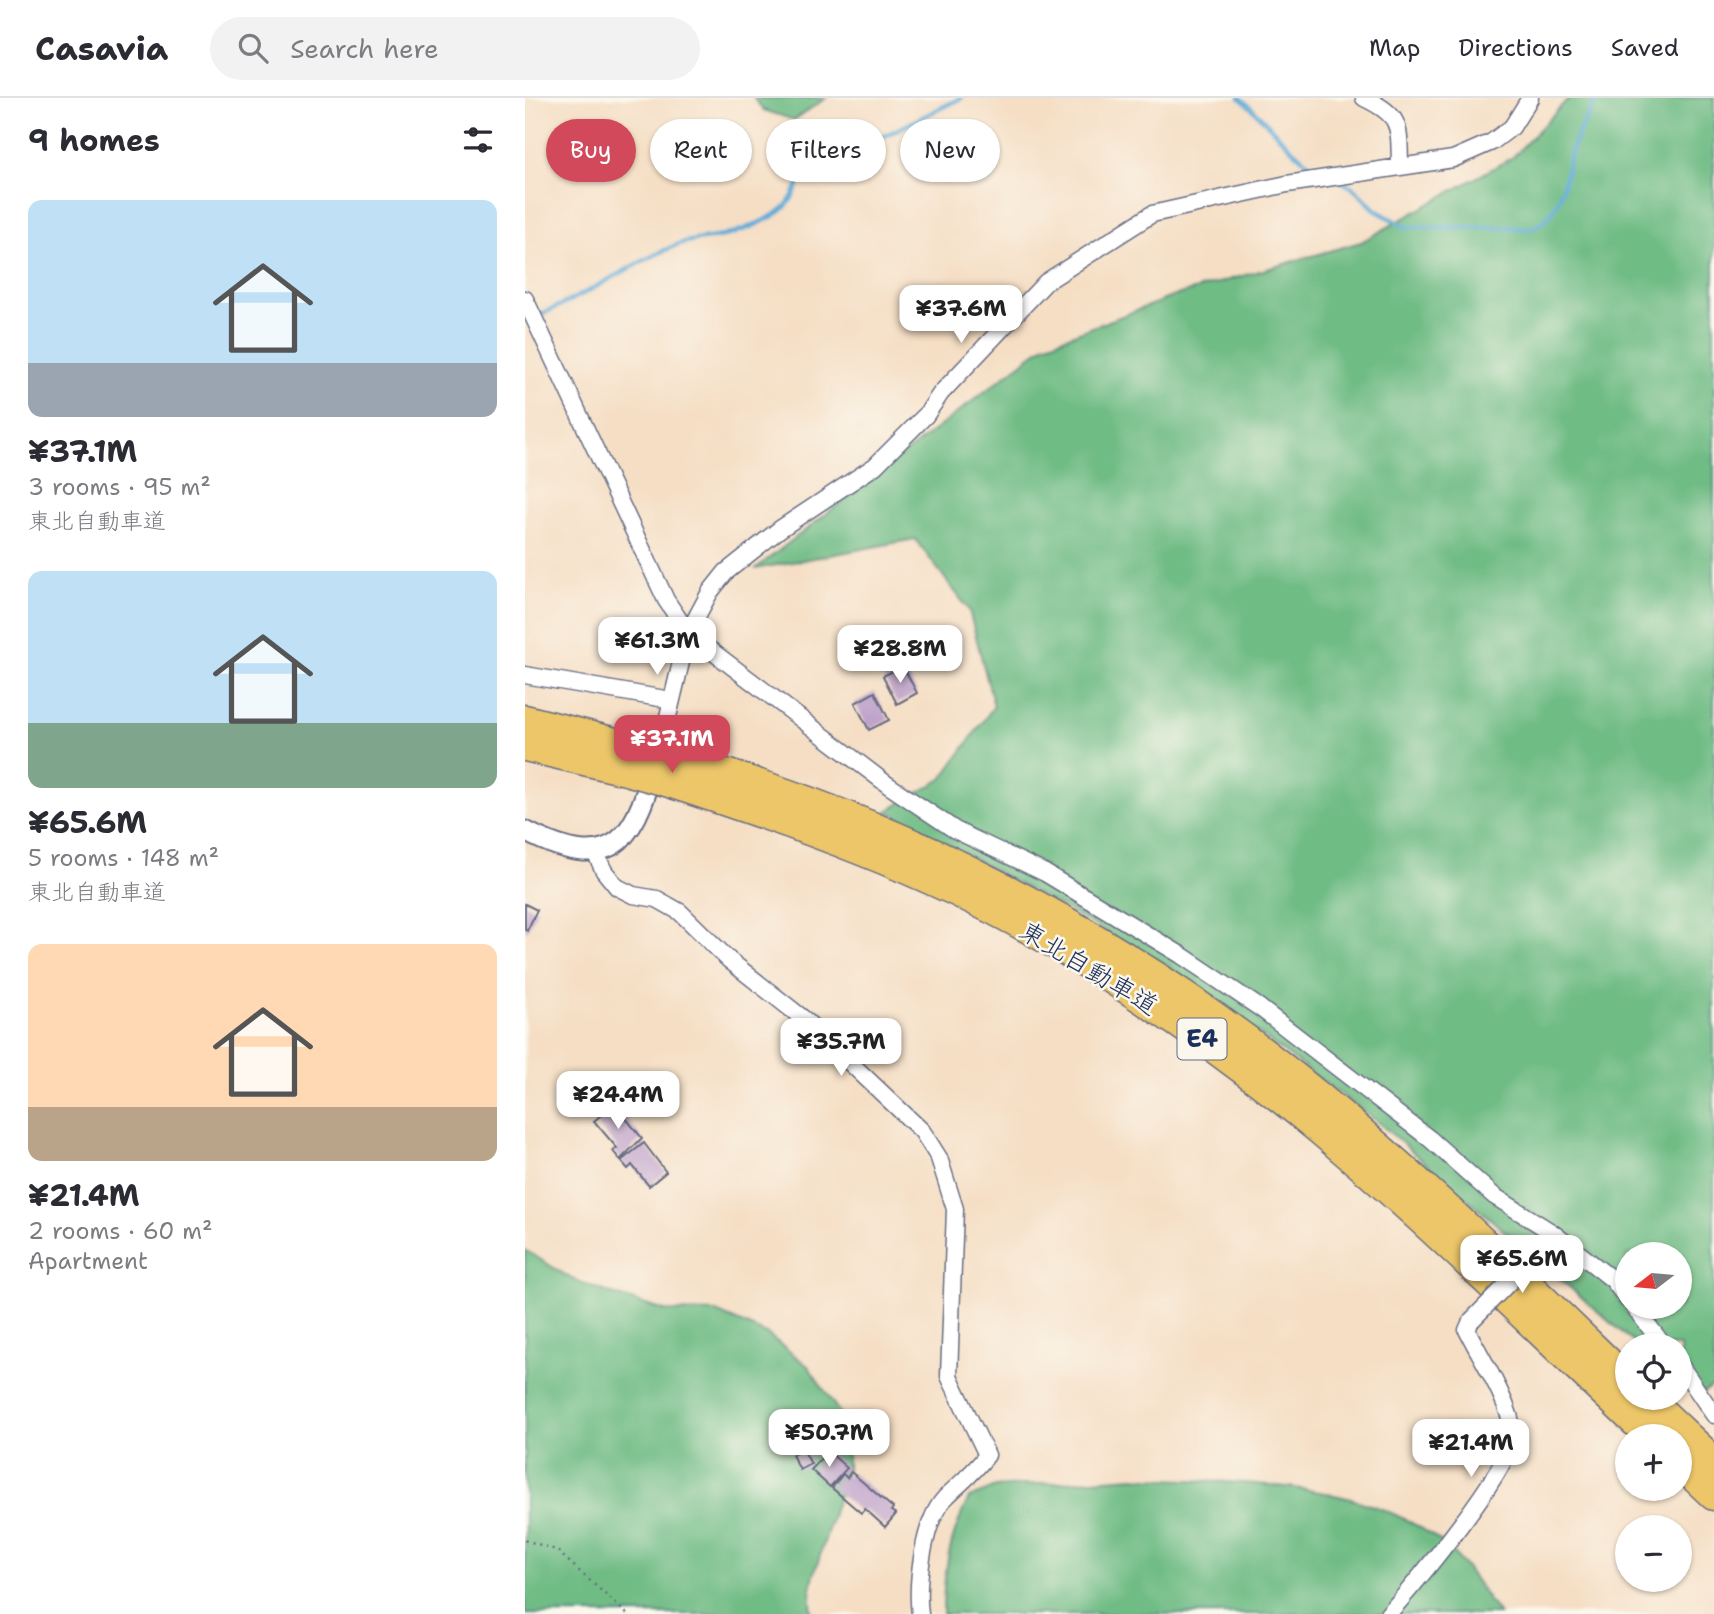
<!DOCTYPE html>
<meta charset="utf-8">
<style>
:root{--surface:#fff;--page:#f2f2f3;--text:#2b2b33;--muted:#7c7c81;--line:#e1e1e2;--accent:#d1495b}
body{margin:0;font-family:"Shantell Sans","Klee One",sans-serif;background:var(--page);color:var(--text);height:100vh;display:flex;flex-direction:column;font-size:26px;white-space:nowrap}
*{box-sizing:border-box;margin:0}
p{font-size:23px;color:var(--muted)}
.icon{flex:none;width:38px;height:38px;fill:none;stroke:currentColor;stroke-width:2;stroke-linecap:round;stroke-linejoin:round}
.map{position:relative;flex:1;overflow:hidden}
.details{display:flex;flex-direction:column;background:var(--surface);width:525px}
.details>*{flex:none}
.hud{position:absolute;left:21px;top:21px;width:665px;height:63px;display:flex;gap:14px}
.needle{width:46px;rotate:254deg}
.tools{position:absolute;left:1090px;top:1144px;display:grid;gap:14px}
.tools a{display:grid;place-items:center;width:77px;height:77px;border-radius:50%;background:var(--surface);box-shadow:0 2px 5px #0004;font-size:35px}
.price{position:absolute;translate:-50% -60px;padding:0 16px;border-radius:14px;background:#fff;color:#222;font-size:23px;line-height:46px;filter:drop-shadow(0 2px 4px #0008)}
.price::after{content:'';position:absolute;left:50%;top:42px;width:21px;height:16px;margin-left:-10px;background:inherit;clip-path:polygon(0 0,100% 0,50% 100%)}
.price.active{background:var(--accent);color:#fff}
ul{padding:0;list-style:none}
li{display:grid;align-content:center;gap:14px;height:371px;padding:0 28px}
li span{display:grid;place-items:center;height:217px;border-radius:14px;color:#555}
li>.icon{margin-inline-start:auto}
span .icon{width:126px;height:126px;fill:#fffc;stroke-width:1}
li b{font-size:30px}
h2{display:flex;justify-content:space-between;align-items:center;height:84px;padding:0 28px;font-size:30px}
.tag{padding:0 24px;border-radius:32px;background:var(--surface);box-shadow:0 2px 5px #0004;font-size:24px;line-height:63px}
.tag.active{background:var(--accent);color:#fff}
header{display:flex;align-items:center;gap:42px;box-sizing:border-box;height:98px;padding:0 35px;background:var(--surface);border-bottom:2px solid var(--line)}
header strong{font-size:33px}
nav{display:flex;gap:38px;margin-inline-start:auto;font-size:24px}
.search{width:490px;height:63px;background:var(--page);display:flex;align-items:center;gap:18px;box-sizing:border-box;padding:0 24px;border-radius:38px;color:var(--muted);font-size:26px}
main{display:flex;flex:1;min-height:0}
.map>svg:first-child{display:block}
.forest{fill:#6fbc85;stroke:#457672;stroke-width:2;fill-rule:evenodd}
.lines{fill:none;stroke-linecap:round;stroke-linejoin:round}
.stream{stroke:#5fabd8;stroke-width:4.5}
.building{fill:#bfa3ca}
.minor-casing{stroke:#676c82;stroke-width:19}
.tertiary-casing{stroke:#676c82;stroke-width:23}
.motorway-casing{stroke:#676c82;stroke-width:33}
.path{stroke:#676c82;stroke-width:2.5;stroke-dasharray:2 5;stroke-linecap:butt}
.minor{stroke:#fff;stroke-width:16}
.tertiary{stroke:#fff;stroke-width:19}
.motorway{stroke:#ecc669;stroke-width:30}
.minor-bridge-casing{stroke:#676c82;stroke-width:19;stroke-linecap:butt}
.motorway-bridge-casing{stroke:#676c82;stroke-width:33;stroke-linecap:butt}
.minor-bridge{stroke:#fff;stroke-width:16}
.motorway-bridge{stroke:#ecc669;stroke-width:30}
.labels{text-anchor:middle;stroke-width:5;stroke-linejoin:round;paint-order:stroke}
.shield{fill:#fbf7ec;stroke:#5e6b89;stroke-width:2}
.shield-label{font-size:24px;font-weight:bold;fill:#1b2f5e}
.street-label{font-size:26px;fill:#1b2f5e;stroke:#fbf7ec}
</style>
<header>
<strong>Casavia</strong>
<div class="search"><svg class="icon" aria-label="search" viewBox="0 0 24 24"><circle cx="10" cy="10" r="6"/><path d="M15 15l6 6"/></svg>Search here</div>
<nav><a>Map</a><a>Directions</a><a>Saved</a></nav>
</header>
<main>
<section class="details">
<h2>9 homes<svg class="icon" aria-label="filters" viewBox="0 0 24 24"><path d="M4 7h16M4 17h16"/><circle cx="9" cy="7" r="2"/><circle cx="15" cy="17" r="2"/></svg></h2>
<ul>
<li><span style="background:linear-gradient(#bfe0f5 75%,#9aa5b1 0)"><svg class="icon" aria-label="home" viewBox="0 0 24 24"><path d="M3 11l9-7 9 7M6 9v11h12V9"/></svg></span><div><b>¥37.1M</b><p>3 rooms · 95 m²</p><p>東北自動車道</p></div></li>
<li><span style="background:linear-gradient(#bfe0f5 70%,#7fa58c 0)"><svg class="icon" aria-label="home" viewBox="0 0 24 24"><path d="M3 11l9-7 9 7M6 9v11h12V9"/></svg></span><div><b>¥65.6M</b><p>5 rooms · 148 m²</p><p>東北自動車道</p></div></li>
<li><span style="background:linear-gradient(#ffd9b3 75%,#b9a48a 0)"><svg class="icon" aria-label="home" viewBox="0 0 24 24"><path d="M3 11l9-7 9 7M6 9v11h12V9"/></svg></span><div><b>¥21.4M</b><p>2 rooms · 60 m²</p><p>Apartment</p></div></li>
</ul>
</section>
<div class="map">
<svg width="1189" height="1516" viewBox="0 0 1189 1516">
<rect width="100%" height="100%" fill="#fbf7ec"/>
<filter id="ink" filterUnits="userSpaceOnUse"><feTurbulence type="fractalNoise" baseFrequency=".0143" numOctaves="2"/><feDisplacementMap in="SourceGraphic" scale="14" xChannelSelector="R" yChannelSelector="G"/><feConvolveMatrix kernelMatrix="1 2 1 2 8 2 1 2 1" color-interpolation-filters="sRGB"/></filter>
<filter id="wash" filterUnits="userSpaceOnUse"><feTurbulence type="fractalNoise" baseFrequency=".00686" numOctaves="4" result="noise"/><feDisplacementMap in="SourceGraphic" scale="28" xChannelSelector="R" yChannelSelector="G"/><feGaussianBlur stdDeviation="1.57" result="paint"/><feColorMatrix in="noise" values="0 0 0 0 0 0 0 0 0 0 0 0 0 0 0 0 0 1.4 0 .05"/><feComposite in="paint" operator="in"/></filter>
<g filter="url(#wash)">
<rect width="100%" height="100%" fill="#f5dec4"/>
<!-- forest -->
<path class="forest" d="M229 0H301L269 22 238 12Z
M1044 0H1189V1287L1173 1298 1155 1284V1248H1113L854 1025 643 868 362 713 417 681 469 608 444 512 390 441 230 471 520 247 655 196 836 144 988 59ZM1102 1157H1155V1209H1102Z
M0 1152 47 1181 84 1195 140 1213 191 1214 242 1236 283 1268 314 1314 322 1332V1370L285 1490 287 1516H0Z
M608 1379C712 1387 837 1378 921 1448 941 1465 957 1495 974 1516H418C418 1474 425 1438 444 1400L471 1389Z"/>
<g class="lines">
<!-- stream -->
<path class="stream" d="M715 0C744 23 766 58 799 75
M816 83 827 89 852 113 881 129 1008 130C1041 114 1038 75 1049 45 1055 29 1065 16 1071 0
M0 222C55 203 100 168 154 146 170 140 190 141 206 136 221 131 238 124 251 116 267 107 272 89 279 72L331 52 436 0"/>
</g>
<g id="blocks">
<!-- building -->
<path class="building" d="M378 568 392 595 372 606 358 578Z
M350 594 364 622 344 632 330 605Z
M0 806 12 812 2 833 0 832Z
M89 1006 117 1040 95 1062 88 1053 92 1050 69 1023Z
M119 1045 141 1074 124 1088 107 1067 103 1071 96 1063Z
M278 1351 286 1366 275 1372 267 1357Z
M303 1353 322 1370 305 1389 286 1372Z
M326 1374 368 1410 366 1413 371 1416 360 1429 340 1411 336 1415 307 1390 318 1376 322 1380Z"/>
</g>
</g>
<g filter="url(#ink)">
<use href="#blocks" fill-opacity="0" stroke="#676c82" stroke-width="2"/>
<g class="lines">
<defs>
<path id="minor" d="M839 0C877 18 874 28 875 68
M0 201 141 502 163 535 363 687 430 732 520 775 656 857 735 910 905 1041 969 1098 1028 1135 1088 1182 1102 1201
M0 577 146 602
M140 631 163 535 185 494 201 474 255 431 350 368 401 317 416 295 521 184 627 116 762 86 928 61 967 44 987 29 1005 0
M70 754 79 773 92 789 108 797 132 801 155 814 204 862 280 922 397 1033 414 1060 430 1111 424 1278 462 1357C448 1376 436 1384 420 1400 398 1423 391 1486 395 1516
M1109 1209 1139 1248
M1155 1267 1189 1317
M863 1516C887 1490 991 1365 988 1335 985 1304 956 1260 942 1232L946 1223"/>
<path id="tertiary" d="M0 733C108 790 114 716 140 631"/>
<path id="motorway" d="M0 622 110 650
M0 648 105 673
M149 661C368 721 577 828 755 968 878 1064 990 1175 1102 1283
M138 682C271 725 408 773 528 844 623 901 715 964 799 1035 913 1131 1018 1237 1127 1339
M1121 1300 1189 1364
M1155 1365 1189 1397"/>
</defs>
<!-- minor casing -->
<use href="#minor" class="minor-casing"/>
<!-- tertiary casing -->
<use href="#tertiary" class="tertiary-casing"/>
<!-- motorway casing -->
<use href="#motorway" class="motorway-casing"/>
<!-- path -->
<path class="path" d="M0 1442 31 1452 102 1516"/>
<!-- minor -->
<use href="#minor" class="minor"/>
<!-- tertiary -->
<use href="#tertiary" class="tertiary"/>
<!-- motorway -->
<use href="#motorway" class="motorway"/>
<defs>
<path id="minor-bridge" d="M946 1223 1022 1146"/>
<path id="motorway-bridge" d="M110 650 149 661
M105 673 138 682"/>
</defs>
<!-- minor-bridge casing -->
<use href="#minor-bridge" class="minor-bridge-casing"/>
<!-- motorway-bridge casing -->
<use href="#motorway-bridge" class="motorway-bridge-casing"/>
<!-- minor-bridge -->
<use href="#minor-bridge" class="minor-bridge"/>
<!-- motorway-bridge -->
<use href="#motorway-bridge" class="motorway-bridge"/>
</g>
</g>
<g class="labels">
<!-- shield labels -->
<rect class="shield" x="652.5" y="920.5" width="49" height="41" rx="5"/>
<g class="shield-label">
<text x="677" y="949">E4</text>
</g>
<!-- street labels -->
<g class="street-label">
<text transform="translate(564 870) rotate(31)" y="9">東北自動車道</text>
</g>
</g>
</svg>
<div class="tools">
<a><svg class="needle" viewBox="-14 -14 28 28"><path d="M0-13l5 13h-10z" fill="#e53935"/><path d="M0 13l5-13h-10z" fill="#7c7c81"/></svg></a>
<a><svg class="icon" aria-label="locate" viewBox="0 0 24 24"><circle cx="12" cy="12" r="6"/><path d="M12 2v4M12 18v4M2 12h4M18 12h4"/></svg></a>
<a>+</a>
<a>−</a>
</div>
<b class="price" style="left:436px;top:247px">¥37.6M</b>
<b class="price" style="left:132px;top:579px">¥61.3M</b>
<b class="price" style="left:375px;top:587px">¥28.8M</b>
<b class="price active" style="left:147px;top:677px">¥37.1M</b>
<b class="price" style="left:316px;top:980px">¥35.7M</b>
<b class="price" style="left:93px;top:1033px">¥24.4M</b>
<b class="price" style="left:997px;top:1197px">¥65.6M</b>
<b class="price" style="left:304px;top:1371px">¥50.7M</b>
<b class="price" style="left:946px;top:1381px">¥21.4M</b>
<div class="hud">
<a class="tag active">Buy</a>
<a class="tag">Rent</a>
<a class="tag">Filters</a>
<a class="tag">New</a>
</div>
</div>
</main>
